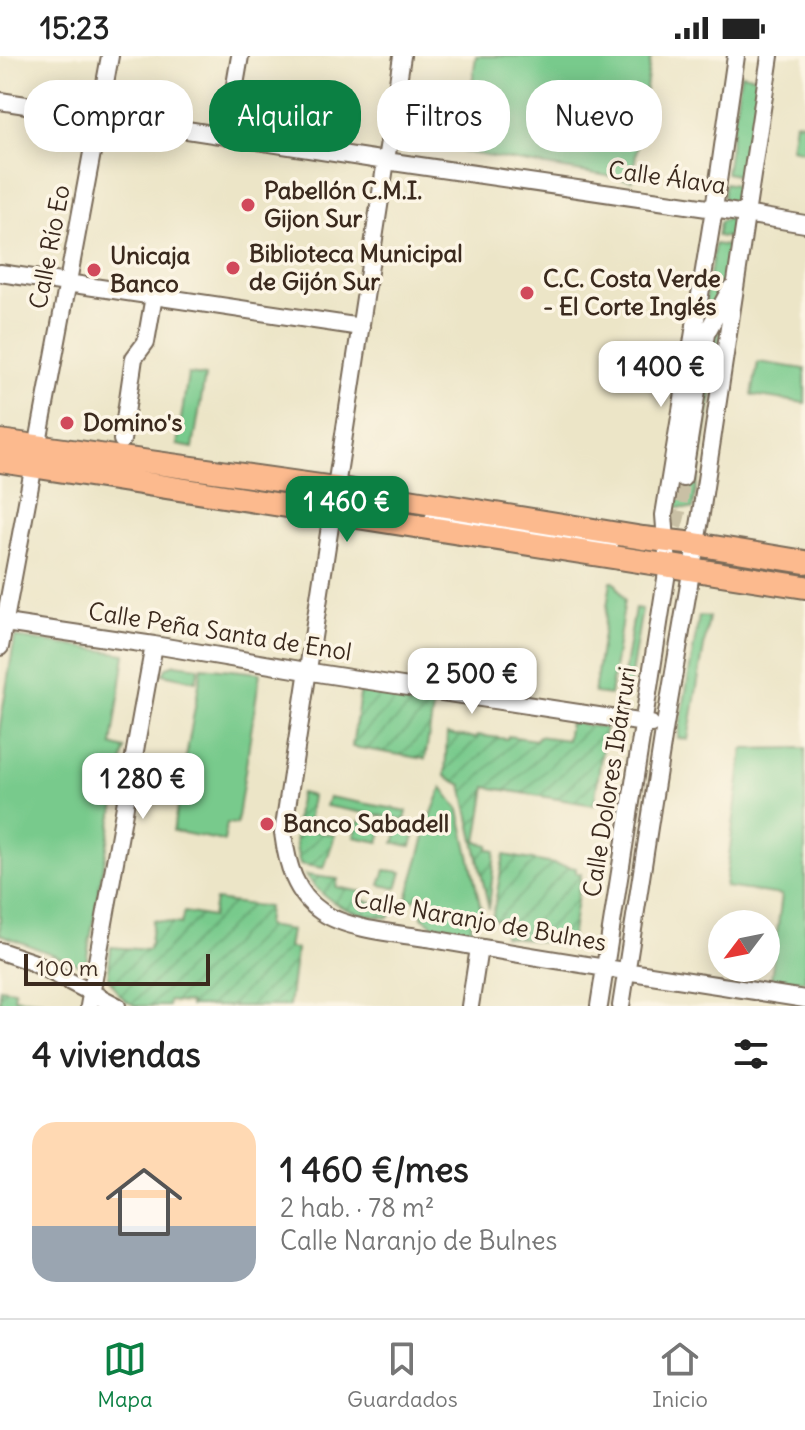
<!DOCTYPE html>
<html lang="es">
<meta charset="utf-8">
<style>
:root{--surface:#fff;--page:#f2f2f2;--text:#222;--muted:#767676;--line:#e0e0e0;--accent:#0b8043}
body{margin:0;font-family:Delius,sans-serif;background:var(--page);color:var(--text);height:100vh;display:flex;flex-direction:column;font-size:30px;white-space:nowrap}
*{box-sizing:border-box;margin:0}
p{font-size:26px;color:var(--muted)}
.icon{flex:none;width:44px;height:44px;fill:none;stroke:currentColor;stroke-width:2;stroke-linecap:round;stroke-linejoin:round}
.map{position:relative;height:950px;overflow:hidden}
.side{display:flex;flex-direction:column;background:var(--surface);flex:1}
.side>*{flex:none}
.top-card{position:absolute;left:24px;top:24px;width:758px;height:72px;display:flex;gap:16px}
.needle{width:52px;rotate:238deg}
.controls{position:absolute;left:708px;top:854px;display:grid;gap:16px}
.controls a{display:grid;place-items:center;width:72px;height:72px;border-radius:50%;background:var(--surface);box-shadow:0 4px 20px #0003;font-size:40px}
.scale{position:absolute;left:24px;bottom:20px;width:186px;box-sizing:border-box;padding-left:8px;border:4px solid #3b2a1e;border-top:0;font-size:22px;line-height:28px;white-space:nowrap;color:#3b2a1e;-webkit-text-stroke:6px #fcf5e5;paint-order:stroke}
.price{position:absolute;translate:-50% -68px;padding:0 18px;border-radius:16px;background:#fff;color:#222;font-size:26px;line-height:52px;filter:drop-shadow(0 2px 4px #0008)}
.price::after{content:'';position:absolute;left:50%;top:48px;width:24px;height:18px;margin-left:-12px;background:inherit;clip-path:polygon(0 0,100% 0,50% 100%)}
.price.active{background:var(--accent);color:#fff}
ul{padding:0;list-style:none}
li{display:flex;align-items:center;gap:24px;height:200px;padding:0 32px}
li span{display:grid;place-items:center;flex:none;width:224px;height:160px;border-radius:24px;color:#555}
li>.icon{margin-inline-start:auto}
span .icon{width:96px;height:96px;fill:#fffc;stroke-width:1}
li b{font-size:34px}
h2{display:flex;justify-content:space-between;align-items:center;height:96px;padding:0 32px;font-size:34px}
.tag{padding:0 28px;border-radius:32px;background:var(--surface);box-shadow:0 4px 20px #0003;font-size:28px;line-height:72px}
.tag.active{background:var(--accent);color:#fff}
.status{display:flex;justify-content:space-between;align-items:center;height:56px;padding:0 40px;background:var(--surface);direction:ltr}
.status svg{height:22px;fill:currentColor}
.dock{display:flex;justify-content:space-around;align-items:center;height:112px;border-top:2px solid var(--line);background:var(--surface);font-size:22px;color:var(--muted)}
.dock a{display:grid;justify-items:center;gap:4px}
.dock .active{color:var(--accent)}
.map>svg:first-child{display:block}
.green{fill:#78ca8c;stroke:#5a7a55;stroke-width:2}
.garden{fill:url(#garden-furrows);stroke:#5a7a55;stroke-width:2}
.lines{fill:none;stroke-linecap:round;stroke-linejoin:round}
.minor-tunnel{stroke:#c9c0a5;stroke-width:16;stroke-dasharray:16 8;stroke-linecap:butt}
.minor-casing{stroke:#796b59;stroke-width:20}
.major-casing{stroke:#796b59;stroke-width:26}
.minor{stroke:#fff;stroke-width:16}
.major{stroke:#fcba8e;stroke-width:22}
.poi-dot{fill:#d1495b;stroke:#fcf5e5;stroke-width:3}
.labels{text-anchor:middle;stroke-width:7;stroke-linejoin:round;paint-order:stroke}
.street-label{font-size:24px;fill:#3b2a1e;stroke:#fcf5e5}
.poi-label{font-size:24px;font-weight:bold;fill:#3b2a1e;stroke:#fcf5e5;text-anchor:start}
</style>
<div class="status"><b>15:23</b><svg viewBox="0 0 49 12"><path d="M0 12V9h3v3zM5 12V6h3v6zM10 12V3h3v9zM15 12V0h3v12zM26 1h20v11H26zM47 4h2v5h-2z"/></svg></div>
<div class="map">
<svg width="805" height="950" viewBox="0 0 805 950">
<defs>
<pattern id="garden-furrows" width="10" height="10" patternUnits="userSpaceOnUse" patternTransform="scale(2)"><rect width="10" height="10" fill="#78ca8c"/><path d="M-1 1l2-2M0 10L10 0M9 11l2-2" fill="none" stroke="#64a472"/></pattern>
</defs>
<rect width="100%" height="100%" fill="#fcf5e5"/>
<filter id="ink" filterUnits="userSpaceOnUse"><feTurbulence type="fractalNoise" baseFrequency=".0125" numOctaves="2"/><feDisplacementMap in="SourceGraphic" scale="16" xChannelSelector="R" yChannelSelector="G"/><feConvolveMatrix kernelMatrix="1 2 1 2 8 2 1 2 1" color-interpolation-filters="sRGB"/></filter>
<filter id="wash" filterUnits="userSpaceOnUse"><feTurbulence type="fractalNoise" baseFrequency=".006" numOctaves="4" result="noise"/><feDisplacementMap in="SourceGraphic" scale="32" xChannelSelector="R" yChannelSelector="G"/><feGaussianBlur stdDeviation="1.8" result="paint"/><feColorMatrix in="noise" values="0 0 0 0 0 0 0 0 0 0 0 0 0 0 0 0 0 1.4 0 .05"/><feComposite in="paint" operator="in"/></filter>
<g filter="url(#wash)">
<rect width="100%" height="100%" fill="#ece5c7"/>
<!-- green -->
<path class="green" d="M476 0H651L632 124 462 96Z
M741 18 760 21 745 121 726 117Z
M795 66 805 67V95L791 92Z
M725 127 744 131 741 144 737 149H729C721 142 724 136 725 127Z
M728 162 735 167 734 183 717 180 720 166Z
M715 188 734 191 729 227 700 277Z
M724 258 693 453 673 451 677 423 709 282Z
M758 306 805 313V347L752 339Z
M188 318 205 320 193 392 177 389Z
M611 525H614L625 544 610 639 594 637Z
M635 552 642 553 627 643 620 642Z
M699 560 709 561 688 684 678 682Z
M15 581 125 598 112 689 125 693 85 911 0 878V669Z
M175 608 199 611 196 625 163 618 167 611Z
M202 611 260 617 237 768 227 767 224 785 173 775Z
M805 692V925L771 922 782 839 725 831 743 693Z
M442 731 459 754 481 853 479 860H472L471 875 433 869 422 861 424 838H418L416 844 407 843 432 757Z
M329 741 407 755 405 764 326 750Z
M359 765 384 769 379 786 354 781Z
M399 771 416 774 411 790 394 787Z
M385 814 402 816 397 832 380 829Z"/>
<!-- garden -->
<path class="garden" d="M361 632 434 646 425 703 352 691Z
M570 666 605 672 594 749 486 731 477 786 489 789 488 793 495 795 489 853 462 729 445 720 447 678 476 682 477 679 507 683 508 680 536 684 538 680 567 684Z
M300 737 312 740 307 774 335 779 324 812 300 808C292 781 295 764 300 737Z
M504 799 576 812V817L581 818 570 890 504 880 505 866 492 863Z
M305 819 338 823 336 831 363 836 360 844 395 850 389 862C350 858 330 851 305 819Z
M215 844 268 851 266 870 291 874 288 892 296 893 289 950H190V947L169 945 168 950H136L126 945 118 937 108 921 111 891 149 894 153 864 181 868 184 856 212 861Z
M0 932 15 934 14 942 42 945 41 950H0Z"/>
</g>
<g filter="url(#ink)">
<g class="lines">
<!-- minor-tunnel -->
<path class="minor-tunnel" d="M659 488C680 477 679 444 683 422"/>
<defs>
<path id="minor" d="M402 0 283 777C287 808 295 838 322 856 347 874 402 878 433 883 557 906 681 923 805 943
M0 45 386 105 714 153 805 168
M226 81 240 0
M0 217 361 271
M122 384 134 302 146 286 154 240
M683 422 706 278 731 232
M433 463 475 467 610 488
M5 567 154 589 324 618 651 668
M0 591 110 0
M0 895 32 906 117 950
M89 950 154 589
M470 950 479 892
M599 950 668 510 664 459 714 153 736 0
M621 950 665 669 700 464 770 0"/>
<path id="major" d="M0 385 335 432 643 482 695 488 805 506
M0 405 805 531"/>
</defs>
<!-- minor casing -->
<use href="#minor" class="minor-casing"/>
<!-- major casing -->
<use href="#major" class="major-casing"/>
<!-- minor -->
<use href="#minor" class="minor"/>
<!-- major -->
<use href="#major" class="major"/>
</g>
</g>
<!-- markers -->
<g class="poi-dot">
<circle cx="248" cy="149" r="8"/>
<circle cx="233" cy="212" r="8"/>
<circle cx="94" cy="214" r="8"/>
<circle cx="527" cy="237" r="8"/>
<circle cx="67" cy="367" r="8"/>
<circle cx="267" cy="768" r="8"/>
</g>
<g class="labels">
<!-- street labels -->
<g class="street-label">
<text transform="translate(667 122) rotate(8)" y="8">Calle Álava</text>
<text transform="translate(50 191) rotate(-79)" y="8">Calle Río Eo</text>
<text transform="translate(220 576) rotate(9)" y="8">Calle Peña Santa de Enol</text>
<text transform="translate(610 726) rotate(-81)" y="8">Calle Dolores Ibárruri</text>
<text transform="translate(480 865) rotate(10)" y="8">Calle Naranjo de Bulnes</text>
</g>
<!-- poi labels -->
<g class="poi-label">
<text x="264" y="143">Pabellón C.M.I.<tspan x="264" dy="28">Gijon Sur</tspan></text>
<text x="249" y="206">Biblioteca Municipal<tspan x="249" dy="28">de Gijón Sur</tspan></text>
<text x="110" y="208">Unicaja<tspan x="110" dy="28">Banco</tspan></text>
<text x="543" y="231">C.C. Costa Verde<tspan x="543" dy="28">- El Corte Inglés</tspan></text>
<text x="83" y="375">Domino's</text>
<text x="283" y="776">Banco Sabadell</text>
</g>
</g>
</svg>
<div class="controls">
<a><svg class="needle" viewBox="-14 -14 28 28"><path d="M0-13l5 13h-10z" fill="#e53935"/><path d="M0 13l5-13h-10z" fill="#767676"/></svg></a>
</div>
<div class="scale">100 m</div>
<b class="price" style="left:661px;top:353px">1 400 €</b>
<b class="price active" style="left:347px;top:488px">1 460 €</b>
<b class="price" style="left:472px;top:660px">2 500 €</b>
<b class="price" style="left:143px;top:765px">1 280 €</b>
<div class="top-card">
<a class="tag">Comprar</a>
<a class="tag active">Alquilar</a>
<a class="tag">Filtros</a>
<a class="tag">Nuevo</a>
</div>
</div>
<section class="side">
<h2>4 viviendas<svg class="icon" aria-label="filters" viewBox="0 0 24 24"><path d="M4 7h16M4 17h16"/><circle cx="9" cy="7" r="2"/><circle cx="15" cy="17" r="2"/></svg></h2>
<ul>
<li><span style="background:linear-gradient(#ffd9b3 65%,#9aa5b1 0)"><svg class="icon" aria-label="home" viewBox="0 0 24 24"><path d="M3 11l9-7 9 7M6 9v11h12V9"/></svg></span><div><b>1 460 €/mes</b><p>2 hab. · 78 m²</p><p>Calle Naranjo de Bulnes</p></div></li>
</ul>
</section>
<nav class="dock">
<a class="active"><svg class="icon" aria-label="map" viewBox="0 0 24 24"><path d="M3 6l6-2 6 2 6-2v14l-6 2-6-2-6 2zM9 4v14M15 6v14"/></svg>Mapa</a>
<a><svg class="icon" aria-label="saved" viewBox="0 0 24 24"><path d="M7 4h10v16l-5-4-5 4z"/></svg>Guardados</a>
<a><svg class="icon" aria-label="home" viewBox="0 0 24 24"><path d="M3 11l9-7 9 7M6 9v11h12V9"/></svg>Inicio</a>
</nav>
